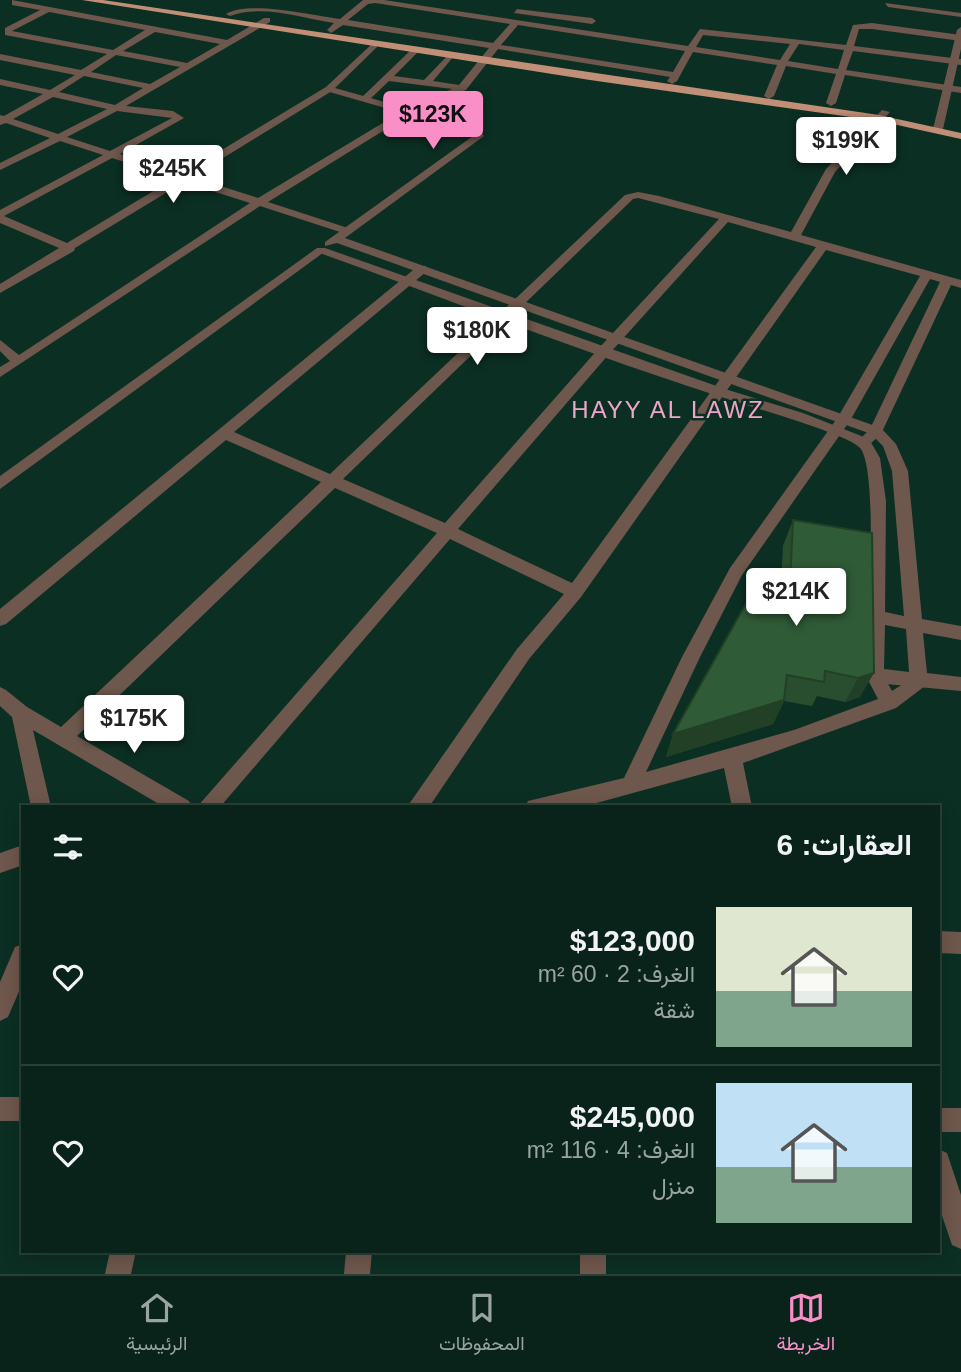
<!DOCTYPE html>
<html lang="ar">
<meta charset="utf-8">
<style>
:root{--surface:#09231a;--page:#122b23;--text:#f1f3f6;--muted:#99a4a2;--line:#294039;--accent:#fa8fc8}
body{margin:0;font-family:Arial,Vazirmatn,sans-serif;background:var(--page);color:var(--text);direction:rtl;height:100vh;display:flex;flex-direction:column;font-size:26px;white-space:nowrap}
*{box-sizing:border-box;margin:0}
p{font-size:23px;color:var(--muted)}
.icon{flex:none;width:38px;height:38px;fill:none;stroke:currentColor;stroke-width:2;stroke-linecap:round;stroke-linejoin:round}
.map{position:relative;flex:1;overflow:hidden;direction:ltr}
.side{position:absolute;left:21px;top:805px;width:919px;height:448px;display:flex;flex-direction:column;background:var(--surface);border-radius:0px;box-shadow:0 4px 18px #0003,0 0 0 2px var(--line);direction:rtl}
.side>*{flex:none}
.price{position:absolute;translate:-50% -60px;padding:0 16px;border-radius:7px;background:#fff;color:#222;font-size:23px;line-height:46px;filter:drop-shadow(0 2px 4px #0008)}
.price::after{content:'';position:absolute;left:50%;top:42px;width:21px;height:16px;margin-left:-10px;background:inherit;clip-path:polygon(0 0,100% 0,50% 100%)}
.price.selected{background:var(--accent);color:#111}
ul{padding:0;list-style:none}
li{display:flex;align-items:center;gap:21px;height:175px;padding:0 28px}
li+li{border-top:2px solid var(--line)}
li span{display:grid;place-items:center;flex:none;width:196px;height:140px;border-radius:0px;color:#555}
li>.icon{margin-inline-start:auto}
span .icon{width:84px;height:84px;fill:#fffc;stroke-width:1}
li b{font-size:30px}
h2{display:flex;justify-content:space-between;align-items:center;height:84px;padding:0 28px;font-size:30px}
.tabs{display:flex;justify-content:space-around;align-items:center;height:98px;border-top:2px solid var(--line);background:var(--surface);font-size:19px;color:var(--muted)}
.tabs a{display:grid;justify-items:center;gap:4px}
.tabs .selected{color:var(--accent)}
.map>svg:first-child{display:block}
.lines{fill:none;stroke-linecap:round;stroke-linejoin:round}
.minor{fill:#6e574c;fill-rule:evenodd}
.tertiary{fill:#6e574c;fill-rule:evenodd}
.trunk{fill:#c08f76;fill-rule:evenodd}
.wall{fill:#294e2f}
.shaded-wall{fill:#224026}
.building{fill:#305b37;stroke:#224026;stroke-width:2}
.labels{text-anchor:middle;stroke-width:5;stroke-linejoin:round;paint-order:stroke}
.neighbourhood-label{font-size:24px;letter-spacing:2px;fill:#efa4ca;stroke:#0c2f23}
</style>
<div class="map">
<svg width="961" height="1274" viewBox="0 0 961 1274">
<rect width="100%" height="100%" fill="#0c2f23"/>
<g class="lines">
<!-- minor -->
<path class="minor" d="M12 0 227 40 264 18H270V22L126 106 173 111 184 118 120 154 182 174 326 87H332V91L192 177 258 198 406 109 452 89 389 81 368 101H362V97L412 49 419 51 394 76 424 80 450 53 454 56 433 81 459 85 489 48 343 25 331 33 327 30 334 23C301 18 262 4 230 16L226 14C248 0 311 15 340 19L363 0H384L688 46 700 29 846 45 853 25 872 23 961 35V41L872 29H859L854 46 961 59V65L853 51 846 70 961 87V93L845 75 836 103 831 106 826 103 836 74 786 66 774 96 769 99 764 96 777 65 693 52 677 81 672 84 667 81 670 77 498 49 466 90 412 113 268 202 351 229V233H343L260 206 0 377V367L10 361 0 351V340L19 355 250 203 184 182 75 248 74 251 0 293V284L59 248 0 223V210L103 155 60 141 0 170V163L50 138 6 123 0 125V115L4 116 43 94 0 85V79L50 90 75 75 0 60V54L81 70 107 54 5 35V28L40 10 12 5ZM375 3 510 24 493 43 348 20 368 4ZM49 12 145 30 113 50 12 31ZM518 25 685 51 673 72 501 45ZM155 32 220 44 187 63 123 51ZM703 35 790 44 780 60 696 47ZM799 44 844 50 838 69 788 61ZM116 55 180 67 150 84 91 72ZM84 76 143 88 115 105 59 92ZM53 97 107 109 58 134 13 119ZM117 111 172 118 110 151 67 137ZM112 158 175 178 67 243 4 216Z
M885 3 961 13V17L888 7Z
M517 9 592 18 596 21 592 24 514 13Z
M882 110 890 112 835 172 801 235 961 280V288L951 285 881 434 869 445H859L857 442 870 429 940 282 930 279 851 419 742 575 700 657 646 772 794 730 878 699 866 676 869 671 875 669 881 671 892 691 919 674 925 676 928 681 925 686 896 708 743 763 752 807H732L724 768 582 807H525L528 801 624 778 682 657 730 568 838 417 920 276 826 250 581 597 529 659 429 807H407L517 649 564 594 450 539 220 807H197L437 533 335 488 77 736 189 801 192 807H164L33 730 51 807H31L12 717 0 706V687L6 690 27 707 61 727 321 482 226 440 6 624 0 626V609L418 266H426V272L234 432 330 474 625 195 638 192 659 196 791 232 826 169ZM638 198 719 219 599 348 445 523 343 479 633 199ZM728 222 816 247 572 583 458 529 609 354Z
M317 248 327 250 0 489V476Z
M23 845V865L0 873V853Z
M938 931 961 932V954L938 953Z
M23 944V982L8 1017 0 1021V982L15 947Z
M0 1097H23V1121H0Z
M938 1108H961V1132H938Z
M938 1149 947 1153 961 1195V1249L952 1245 938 1204Z
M110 1251H136L131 1274H105Z
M346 1251H372L370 1274H344Z
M580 1251H606V1274H580Z"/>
<!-- tertiary -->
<path class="tertiary" d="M961 27V49L943 129 938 132 933 129 957 30Z
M374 42 377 47 335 88 477 128 484 136 345 238 881 428 896 444 908 471 922 619 961 626V640L923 633 927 673 961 677V691L875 683 869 681 866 676C867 634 879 478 861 449 852 436 762 410 743 404 599 359 458 303 317 252V248H325L725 389 803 413 869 439 880 458 886 501 885 612 904 616 892 471 883 446 871 434 337 243 325 246V242L473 136 469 132 326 91V87ZM885 625 906 629 909 672 884 669Z"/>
<!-- trunk -->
<path class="trunk" d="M82 0H103L879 115 961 133V139L879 121 590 80Z"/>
</g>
<!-- wall -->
<path class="wall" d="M793 520 872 533 860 697 845 702 817 696 812 706 784 701 773 724 666 757 673 734 780 603 783 546Z"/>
<!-- shaded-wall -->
<path class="shaded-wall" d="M874 673 860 697 845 702 858 678Z
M784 700 773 724 666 757 673 734Z"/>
<!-- building -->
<path class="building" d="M793 520 872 533 874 673 858 678 825 671 824 682 787 675 784 700 673 734 749 598 789 604Z"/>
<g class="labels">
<!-- neighbourhood labels -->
<g class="neighbourhood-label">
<text x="668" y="418">HAYY AL LAWZ</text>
</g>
</g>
</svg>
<b class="price selected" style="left:433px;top:151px">$123K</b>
<b class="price" style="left:846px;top:177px">$199K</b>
<b class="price" style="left:173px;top:205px">$245K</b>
<b class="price" style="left:477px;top:367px">$180K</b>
<b class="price" style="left:796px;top:628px">$214K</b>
<b class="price" style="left:134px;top:755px">$175K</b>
<section class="side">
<h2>العقارات: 6<svg class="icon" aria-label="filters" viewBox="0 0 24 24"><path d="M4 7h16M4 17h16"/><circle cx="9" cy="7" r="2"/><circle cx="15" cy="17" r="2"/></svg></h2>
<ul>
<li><span style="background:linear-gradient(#dfe7d0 60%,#7fa58c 0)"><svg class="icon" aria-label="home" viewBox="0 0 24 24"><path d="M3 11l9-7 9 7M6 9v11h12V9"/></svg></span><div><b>$123,000</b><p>الغرف: 2 · 60 m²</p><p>شقة</p></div><svg class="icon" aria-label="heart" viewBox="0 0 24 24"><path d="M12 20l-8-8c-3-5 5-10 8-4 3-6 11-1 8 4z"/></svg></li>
<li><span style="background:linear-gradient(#bfe0f5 60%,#7fa58c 0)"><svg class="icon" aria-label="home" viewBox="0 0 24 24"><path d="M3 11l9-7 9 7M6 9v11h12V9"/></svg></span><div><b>$245,000</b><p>الغرف: 4 · 116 m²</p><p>منزل</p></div><svg class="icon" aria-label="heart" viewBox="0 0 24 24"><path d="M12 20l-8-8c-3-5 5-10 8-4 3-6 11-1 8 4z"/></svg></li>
</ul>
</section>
</div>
<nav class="tabs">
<a class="selected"><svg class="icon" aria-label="map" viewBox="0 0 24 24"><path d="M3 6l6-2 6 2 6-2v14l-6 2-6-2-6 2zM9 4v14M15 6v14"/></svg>الخريطة</a>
<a><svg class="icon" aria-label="saved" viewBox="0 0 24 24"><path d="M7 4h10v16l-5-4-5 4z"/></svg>المحفوظات</a>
<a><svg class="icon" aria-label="home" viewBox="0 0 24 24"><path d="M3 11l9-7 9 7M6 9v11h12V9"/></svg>الرئيسية</a>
</nav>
